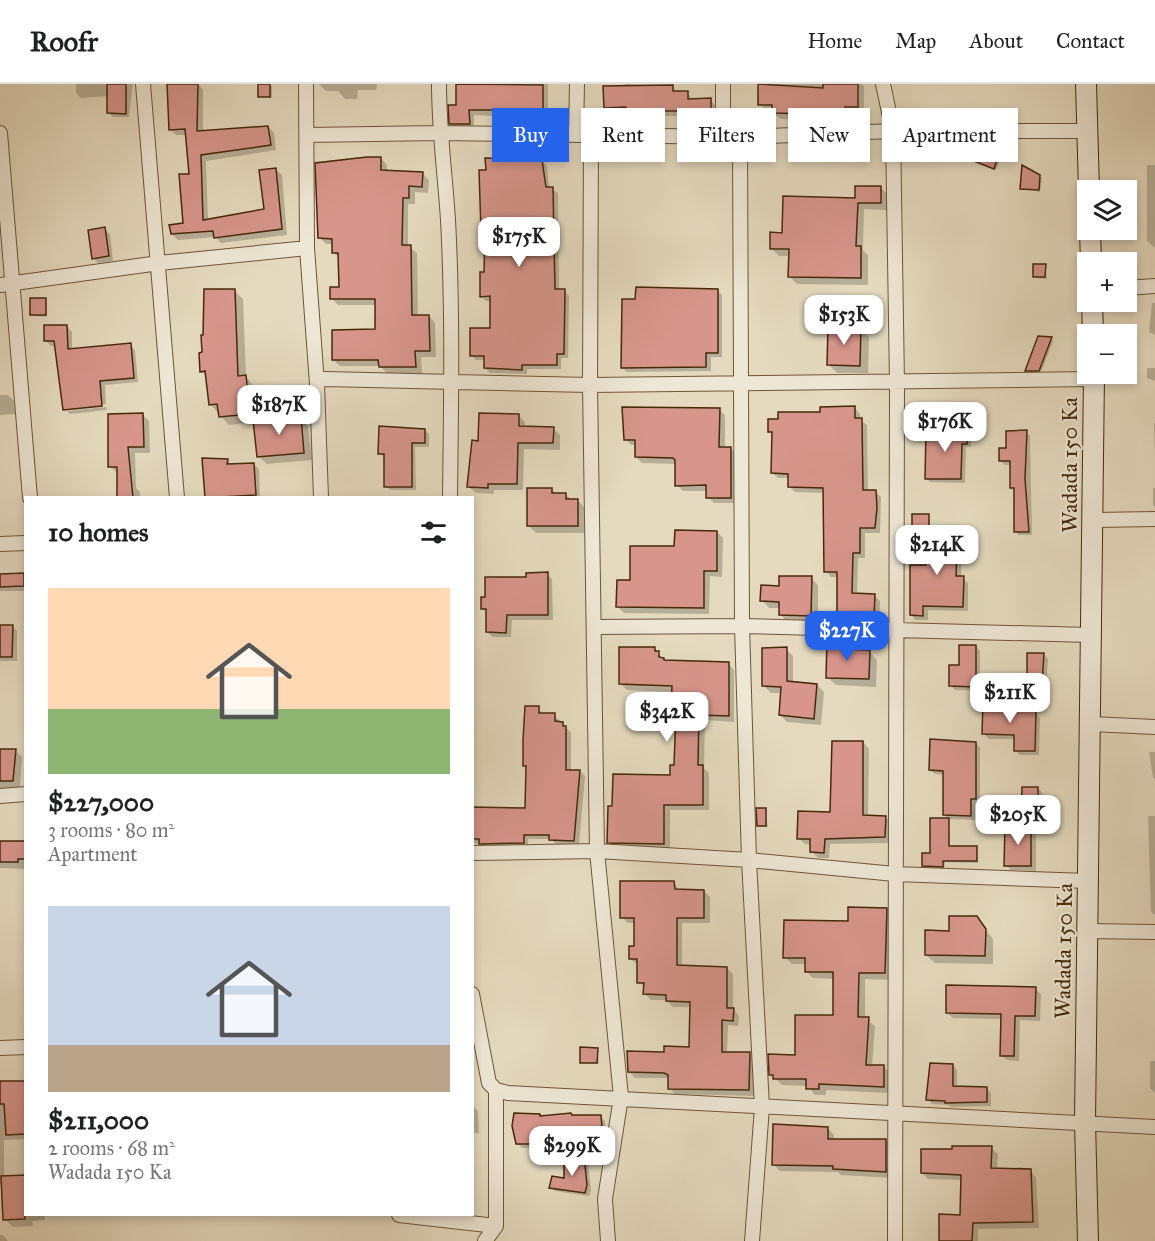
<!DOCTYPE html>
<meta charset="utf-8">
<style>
:root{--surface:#fff;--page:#f6f6f6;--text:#202124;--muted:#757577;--line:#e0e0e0;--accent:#2563eb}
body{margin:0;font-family:"IM FELL Great Primer",serif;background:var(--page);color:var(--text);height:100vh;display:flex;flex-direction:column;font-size:22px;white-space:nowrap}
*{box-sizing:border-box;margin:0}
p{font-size:20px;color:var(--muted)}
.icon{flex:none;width:33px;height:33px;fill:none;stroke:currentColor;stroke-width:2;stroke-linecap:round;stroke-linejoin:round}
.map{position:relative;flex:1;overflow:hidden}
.sheet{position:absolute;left:24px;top:412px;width:450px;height:720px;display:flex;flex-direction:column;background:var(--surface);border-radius:0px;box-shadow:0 3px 9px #0003}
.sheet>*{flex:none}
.top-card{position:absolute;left:492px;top:24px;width:570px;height:54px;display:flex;gap:12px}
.controls{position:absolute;left:1077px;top:96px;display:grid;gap:12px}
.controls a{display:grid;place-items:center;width:60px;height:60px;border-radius:0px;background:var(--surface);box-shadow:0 3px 9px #0003;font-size:30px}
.price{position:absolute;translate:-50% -51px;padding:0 14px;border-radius:12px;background:#fff;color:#222;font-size:20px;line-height:39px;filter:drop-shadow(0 2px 3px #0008)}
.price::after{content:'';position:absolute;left:50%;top:36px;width:18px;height:14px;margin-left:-9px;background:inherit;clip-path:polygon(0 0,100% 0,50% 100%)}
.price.current{background:var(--accent);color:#fff}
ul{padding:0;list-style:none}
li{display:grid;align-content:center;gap:12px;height:318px;padding:0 24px}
li span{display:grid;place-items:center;height:186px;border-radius:0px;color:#555}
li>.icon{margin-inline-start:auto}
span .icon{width:108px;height:108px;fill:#fffc;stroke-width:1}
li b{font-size:26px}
h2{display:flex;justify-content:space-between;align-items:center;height:72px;padding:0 24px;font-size:26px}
.tag{padding:0 21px;border-radius:0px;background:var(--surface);box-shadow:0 3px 9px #0003;font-size:21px;line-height:54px}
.tag.current{background:var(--accent);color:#fff}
header{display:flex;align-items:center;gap:36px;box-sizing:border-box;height:84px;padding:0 30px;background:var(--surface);border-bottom:2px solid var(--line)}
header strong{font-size:28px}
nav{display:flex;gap:33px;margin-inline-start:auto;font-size:21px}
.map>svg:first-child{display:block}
.shadow{fill:#0003}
.building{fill:#d7958b;stroke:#46280d;stroke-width:1.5}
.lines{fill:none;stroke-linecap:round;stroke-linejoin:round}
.street-casing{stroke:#6e543a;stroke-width:16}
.secondary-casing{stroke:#46280d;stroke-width:22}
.street{stroke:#eee7d5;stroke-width:14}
.secondary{stroke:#eee7d5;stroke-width:20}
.labels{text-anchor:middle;stroke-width:4.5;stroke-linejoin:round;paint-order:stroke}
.street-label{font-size:22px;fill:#46280d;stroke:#eee7d5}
</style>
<header>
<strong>Roofr</strong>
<nav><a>Home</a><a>Map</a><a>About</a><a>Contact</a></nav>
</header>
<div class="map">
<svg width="1155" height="1157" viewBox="0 0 1155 1157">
<rect width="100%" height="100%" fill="#e5dabf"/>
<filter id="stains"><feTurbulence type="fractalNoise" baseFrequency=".00333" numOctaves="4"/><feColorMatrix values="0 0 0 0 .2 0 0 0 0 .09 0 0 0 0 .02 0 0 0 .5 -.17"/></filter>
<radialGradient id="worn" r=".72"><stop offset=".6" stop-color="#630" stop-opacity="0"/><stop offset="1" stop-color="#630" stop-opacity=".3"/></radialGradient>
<!-- shadow -->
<path class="shadow" d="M76 0H133L129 33H113L108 29V12L81 14 76 9Z
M198 0 203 6V48L268 43 274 49 276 66 206 77 208 136 266 126 276 86 282 91 287 151 221 159 215 153 178 156 172 150 184 140 191 91 187 51H176L170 45Z
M260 0 272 2V14L260 12Z
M319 0H377L376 6H358L357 15H345L338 7H326Z
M458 0H548V35L474 31V45H456L451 39 458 23Z
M625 0 672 3 678 9H687L693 16H710L715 21 716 44H686L680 39V32H649V39H633L628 34V28H611L605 23Z
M760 0H861L864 2V29H851V37L781 35 760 21Z
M968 60 970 66 997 74 1000 76 996 86 960 72 914 73 912 71Z
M381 74 387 81V88L422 89 429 96 428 109 415 108V120H408V162L417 169 418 232H429L435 239 436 273H421L422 289H387L380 282H340L333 276 377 247V221H338L332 215 340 205V175L334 169 333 160H326L320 154Z
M542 77 547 82 549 104 558 109 559 207H564L569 212 568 274H561V285H527V290L490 289 485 284V276H476L471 271 491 245 492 217H486L481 212 486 190V150L483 147Z
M1147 81H1155V164L1147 157Z
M1039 92 1042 94 1040 108 1022 104Z
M880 103 888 111 887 126 864 125 863 166 868 171V201L797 200 790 193V172H779L771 164 783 150Z
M104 145 110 150 113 177 98 179 93 174Z
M1045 182 1047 195 1036 194 1034 192Z
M234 206 243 215 246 293 253 301 257 338 300 334 308 342 312 376 267 380 258 372 255 338 229 341 210 320 207 293 201 287 203 270Z
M717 206 722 211V273H711V287L627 288 622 284Z
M46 216 47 233 34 232 31 230Z
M1152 219H1155V251L1149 248Z
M67 242 72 248V266L130 261 135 266 138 298 105 301 106 320 67 324V327L106 323 107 326 70 330 65 325 56 262H51L46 257Z
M860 244 869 253 868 289H837L828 280Z
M1051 255 1053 257 1041 288H1029L1027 286Z
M1147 284H1155V297L1147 294Z
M0 311H8L14 317 15 330 0 331Z
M855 324 860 330V336L867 341 868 408H876L881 413 880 449H865V474H858L857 511H874L880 517 879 541 844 540 838 535 839 493H831L826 487 825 409 795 408 790 403 789 394H778L772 389 773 350 770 347 821 329Z
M719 325 725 331V364H730L736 370V419H714L708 413V407H683L677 401V380L642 379 636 373V361H631L625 355Z
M142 330 149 337 150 369H135L136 404 140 408V414H118L119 390 110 383Z
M518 331 525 338V344H553L560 351V366L524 365 523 406H494V410L476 409 469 403Z
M1154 339H1155V376Z
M967 345 971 350V363H966L965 399 930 398 926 394Z
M425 346 429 350V363H415L416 406H390L386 402 385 374 380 369Z
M1026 348 1030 352 1032 451H1019L1015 447V408L1012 404 1011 381H1005L1001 377Z
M203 376H227L232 381 253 380 259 385 260 414H206Z
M1153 404H1155V423L1153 421Z
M552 405 556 410H565L572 416H577L585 424 584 449H536L528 441Z
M929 432 931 446 913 443Z
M717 448 723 454 722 493 710 492 709 530 624 529 618 523 631 497 676 463Z
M962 452 967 457V467H962L961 494 968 499V527L928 526V536H916L911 531 928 483Z
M547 490 552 495 553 536H512L511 553H493L487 548 488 530 482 524 528 494Z
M0 491H23L26 507H0Z
M811 494 818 501V538H787L780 530V524H769L762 516 781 504Z
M0 542H12L17 547V577H0Z
M841 557 849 566 869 567 877 576 876 603 836 601 827 593Z
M976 562 980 567V607L955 606 950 601Z
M654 565 665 577 728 579 734 586V638L705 636 704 684 709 689V726H670V766L615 764 608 758 671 692 676 683 677 632 672 627 673 608 627 606 621 600Z
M786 565 793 572V599L817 601 824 608 821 641 787 638 780 631 782 609H771L764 602Z
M1044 571 1048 575 1046 603H1033L1029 599Z
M1014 619 1019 624V629H1035L1040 634 1039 671H1020L1015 666V655H989L984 650Z
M538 624 543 630 554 631 571 649V687H580L585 692 579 761 556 760 551 755H528V764H485L481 760 472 759V725H526L527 685 524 681Z
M863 658 869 665 868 733H885L891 739 890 759 830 760 829 774H818L812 768V761L805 760 799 754 831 730Z
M976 659 980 664V719H975V736L949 735 944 731 945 691 935 690 930 686Z
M0 666H15L22 673 20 703H13V708H0Z
M1149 668H1155V695L1153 693Z
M1038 704 1043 710V744L1031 743 1036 748V787L1011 786 1006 781 1028 743 1023 738Z
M765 726 768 743H761L758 741Z
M1148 732H1155V831L1151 828Z
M948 736 950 763 976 764 978 779 945 778 944 784H926L924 781Z
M0 758H26L25 785 0 784Z
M674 799 680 807H704L710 813V839H682V883L727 884 733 890V925L739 932 738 942 728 941 727 969 749 970 755 976V1012L675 1010 669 1004V994H635L629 988 691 964V923H673L666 916H651L645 910V904L639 898V881L630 875 635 864V839H628L622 833Z
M886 825 893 832 892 896 865 895V935L875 942 872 982H883L890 989V1009L826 1006V1011H815L808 1002 782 1001 771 990 796 972 835 933V895L813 894 806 887V880H792L785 873 849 839Z
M976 834 993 855V880L935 879 926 871Z
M1035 905 1041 910 1040 937 1020 936 1019 977 1007 976 1001 971 1002 935 953 934 947 929Z
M597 965 599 980 581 978Z
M1150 977H1155V1009L1150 1004Z
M953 981 957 986V1004H986L991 1009V1022L951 1023 948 1021 932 1020 928 1015Z
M0 999 26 1021V1055L4 1056V1093L26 1092V1131H45V1136L32 1137 33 1142 13 1143 4 1135 3 1100H0Z
M473 1022 478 1027 479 1049H473L472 1062Z
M539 1031 541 1033H600L605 1037V1048L576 1047V1052L544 1051 546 1064H522L517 1059Z
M828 1045 834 1051V1056L886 1057 892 1063V1094L841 1091 838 1088 780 1087 773 1080Z
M991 1064 998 1070 997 1086 1030 1087 1036 1093 1039 1144 978 1145V1157H940L962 1132 963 1096 928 1095 922 1089Z
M583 1074 588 1078 591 1106 589 1112 555 1107 551 1103 566 1096Z
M0 1151H3L8 1157H0Z"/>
<!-- building -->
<path class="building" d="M107 0H126V30L107 29Z
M167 0H198L197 47 268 42 271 61 201 71 203 136 264 125 259 86 276 84 282 145 214 154 213 147 171 150 169 141 183 139 179 90H189L185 45 169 46Z
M258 0H270V13H258Z
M456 0 543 1V31H510V26H469L470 40H449L448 21H456Z
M758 0 823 4V0H858V23H845V31L772 29V21H758Z
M673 1V7H688V15L711 14V39L679 40V27H644V34L626 35V23L604 24 603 2Z
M910 59H969V64L978 65 998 73 994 85 956 70 910 72Z
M367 73H381V86L423 88 422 103 409 102V114H403L402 161H411L412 231H429L430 267H415L416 283H379L378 276H332V246L375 245V215H330V203H339L338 169H332V155L318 154 315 79Z
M485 74 542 76 546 103H553L555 205H565L564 270H557V281H522V286L484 284V272H470V244H490V212L480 213V188H484L485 148H481L479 86H486Z
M1022 81 1040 91 1039 106 1020 105Z
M855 102H881V119H858L856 162H861V194L788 193 789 165H770V148L782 149 783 112 855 114Z
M105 143 109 172 92 175 88 146Z
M1033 180H1046L1045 193H1033Z
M636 203 718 205V269H706V283L621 284 622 215H635Z
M204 205H235L238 292 246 291 250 330 219 333 217 320 209 321 205 287 200 288 199 269 202 268 201 251H203Z
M30 214H46V231H30Z
M44 241H67L68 265 131 259 134 294 100 297 102 322 63 326 54 257H44Z
M828 242 861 243 860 282 827 281Z
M1038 252 1052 253 1039 287H1025Z
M855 322V334H862L863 406H876L877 424 875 444H860V469H853L852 509 875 510 874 536 837 535V488H824L823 404 788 403V390L771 389 772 348H768V335H778V328H820V323Z
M622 323 720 324 719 363H731V414H706V401L675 402V376L673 374 635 373V356H624Z
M143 329 144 363H128L133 414H117V383H108V330Z
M479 329 519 330V342L554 343 553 359H518L517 400H488V404L467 403 472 356 478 357Z
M301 332 304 369 257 373 253 336Z
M379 342 425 345V359H412V403H384V370H378Z
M951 344H967V360H962L961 395H925L926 345Z
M1027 346 1025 395 1029 448H1014V404H1010V377H999V364H1006V347Z
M202 374 228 375 227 380 254 379 256 411 205 414Z
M527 404H552V409H566V415H578V442H527Z
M912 430H929V444H912Z
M675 446 717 447V487H704V524L616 523 617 496H630V462H674Z
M928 449 962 450V463H957L956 492H964L963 523 923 522V532L910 531V481H926Z
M548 488V531H507L506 549 486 548V525H481V513H485V493H526V489Z
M24 489V502L0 503V490Z
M779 492H812L811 532 779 531V518L760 517 761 501 779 502Z
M0 541H13L12 573H0Z
M827 555 841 556V565L870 566 869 595 826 594Z
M959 561H976V603L949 602V581H959Z
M619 563H655V567H659V573L664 574V576L729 578V632L699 631 698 681H703V721H664V760L607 759 608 722H612L613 690 670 691V681H674L676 628H671L672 602 619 600Z
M787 563V597L817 600 814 635 779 631 781 603 762 602V564Z
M1027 569H1044L1042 600 1027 599Z
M983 617H1015V627H1036L1035 667H1014V651L982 650Z
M525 622H539V629H555V637L563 638V642H566V686H580L574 757 549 756V751H524V759L479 760V755H472V723L525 724 526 682H523V656Z
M930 655 976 658V715H971V732L943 731V687L929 686Z
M832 657H863V731L886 732 885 753 825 755 824 769 810 768V755H797L798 727 830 728Z
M0 665H16L13 697H0Z
M1022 703H1038V739H1021Z
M756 724H766V742H757Z
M930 734H949V762H977V777H943V783L922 782V769H930Z
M1005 741 1031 742V782H1004Z
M0 757H26V775H18V778H0Z
M620 797H674L675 805 704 806V834H677V881L727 883V924H734L733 937 722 936V968H750L749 1006 668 1005V991L664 989 628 988 627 967 664 968V962L689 963 690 918 666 917V911L643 910 644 899H637V875H629V862H634V834H620Z
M848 823 887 824 885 889H859L858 933H869L866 981H884V1003L819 1000V1005H806V995H773V991H769L768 970 795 971V931H833V888H805V874H783L784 836 848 837Z
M949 832H977L986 845 985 872 925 871V846L949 847Z
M946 901 1036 903 1035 932H1015L1014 972H1000L1001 930 946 929Z
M580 963 598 964 597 979H580Z
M930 979 953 980V1002L987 1003V1018L945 1019V1017L926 1016Z
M0 997H26V1050L6 1051 4 1020H0Z
M514 1029 540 1030V1032L571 1029 572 1031H601L602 1044 572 1043V1048L540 1047 542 1060H516L512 1042Z
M773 1040 828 1043V1055H886V1088L833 1085V1082L772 1081Z
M952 1062H992L991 1084 1031 1085 1033 1138 973 1139 972 1157H939V1130L960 1131 961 1091 921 1089V1065H952Z
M584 1072 587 1101 585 1109 549 1104 552 1092 564 1094V1076Z
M26 1091 25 1135 3 1136 1 1092Z"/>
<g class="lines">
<defs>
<path id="street" d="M143 0 177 414
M306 0 307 164 317 300
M439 0C439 46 445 90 448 136 453 229 451 322 450 414
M883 0 893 47 897 299 895 1157
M0 49 30 414
M307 51 439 49 740 53 893 47H1087
M576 51 577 0
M591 51 590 301 597 767 621 1013 605 1115 608 1157
M723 53V0
M740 53 742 542 749 776 762 1023 752 1157
M0 201 159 179 307 164
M1126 204 1155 202
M321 414 317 300 319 296 325 295 590 301 1094 295
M1094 436 1155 435
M0 460 26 459
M594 543 742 542 1090 551
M1091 640 1155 643
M0 712 26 710
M472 769 597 767 749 776 895 790 1088 797
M1088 847 1155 848
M472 910 489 999 496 1006 508 1009 1155 1043
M0 964 26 963
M399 1131 496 1142
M485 1157 496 1142V1006"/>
<path id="secondary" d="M1086 0 1089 106
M1090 146 1091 178
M1092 218 1093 250
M1088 1157 1085 1038 1094 290"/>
</defs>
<!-- street casing -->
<use href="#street" class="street-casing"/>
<!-- secondary casing -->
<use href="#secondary" class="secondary-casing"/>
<!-- street -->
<use href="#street" class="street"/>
<!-- secondary -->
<use href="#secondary" class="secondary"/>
</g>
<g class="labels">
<!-- street labels -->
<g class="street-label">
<text transform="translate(1069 381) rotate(-90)" y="8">Wadada 150 Ka</text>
<text transform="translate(1063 867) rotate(-89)" y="8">Wadada 150 Ka</text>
</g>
</g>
<rect width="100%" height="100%" filter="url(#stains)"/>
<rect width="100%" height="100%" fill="url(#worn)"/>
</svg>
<div class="controls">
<a><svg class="icon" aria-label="layers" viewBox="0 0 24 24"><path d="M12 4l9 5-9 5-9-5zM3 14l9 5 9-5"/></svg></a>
<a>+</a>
<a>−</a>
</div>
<b class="price" style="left:519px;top:184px">$175K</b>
<b class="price" style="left:844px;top:262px">$153K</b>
<b class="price" style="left:279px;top:352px">$187K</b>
<b class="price" style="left:945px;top:369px">$176K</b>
<b class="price" style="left:937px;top:492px">$214K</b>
<b class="price current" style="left:847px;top:578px">$227K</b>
<b class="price" style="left:1010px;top:640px">$211K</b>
<b class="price" style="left:667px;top:659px">$342K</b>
<b class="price" style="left:1018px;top:762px">$205K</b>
<b class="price" style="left:572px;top:1093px">$299K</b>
<div class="top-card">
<a class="tag current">Buy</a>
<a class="tag">Rent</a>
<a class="tag">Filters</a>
<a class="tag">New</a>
<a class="tag">Apartment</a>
</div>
<section class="sheet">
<h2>10 homes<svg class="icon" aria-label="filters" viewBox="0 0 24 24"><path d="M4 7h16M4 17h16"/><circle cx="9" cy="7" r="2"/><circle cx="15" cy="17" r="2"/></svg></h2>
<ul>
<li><span style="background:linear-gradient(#ffd9b3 65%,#8fb573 0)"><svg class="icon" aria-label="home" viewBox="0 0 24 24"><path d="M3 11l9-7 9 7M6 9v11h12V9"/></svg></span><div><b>$227,000</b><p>3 rooms · 80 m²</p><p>Apartment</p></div></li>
<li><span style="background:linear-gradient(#c9d6e8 75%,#b9a48a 0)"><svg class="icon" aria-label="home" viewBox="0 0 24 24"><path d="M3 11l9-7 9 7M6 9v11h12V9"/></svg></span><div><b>$211,000</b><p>2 rooms · 68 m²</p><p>Wadada 150 Ka</p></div></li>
</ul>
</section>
</div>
